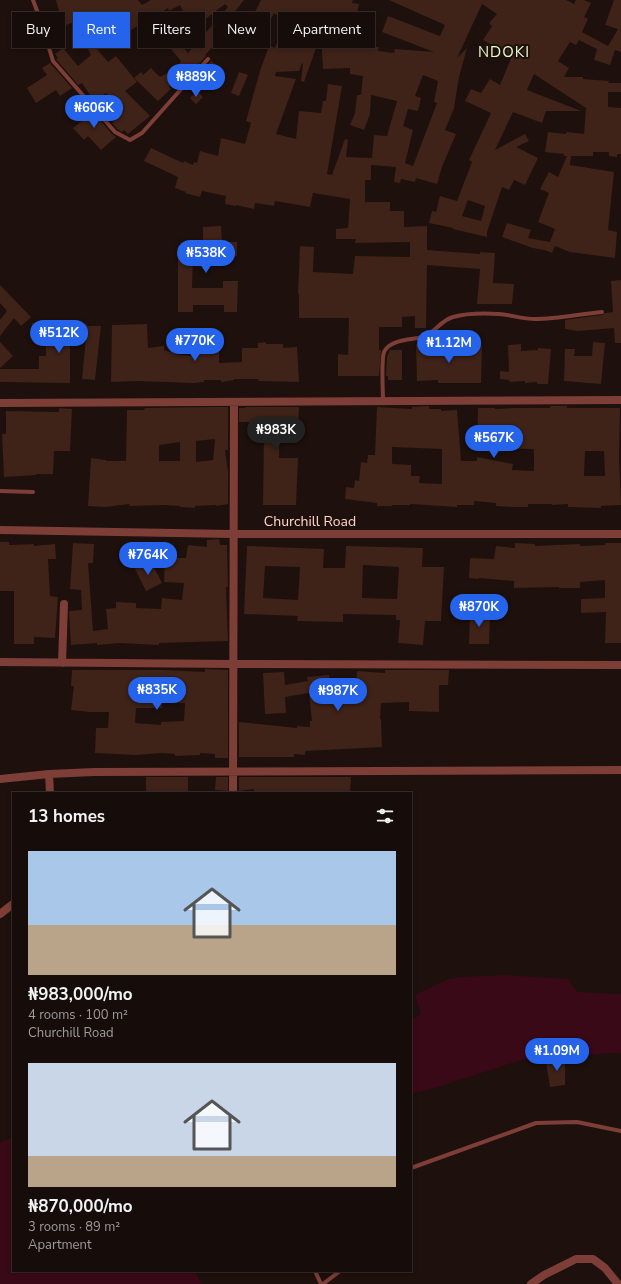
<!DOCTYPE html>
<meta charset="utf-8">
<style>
:root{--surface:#160c09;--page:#1f1512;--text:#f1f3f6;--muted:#9e9b9c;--line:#352c2a;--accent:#2563eb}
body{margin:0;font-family:"Nunito Sans",sans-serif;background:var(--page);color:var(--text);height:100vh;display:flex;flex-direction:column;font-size:15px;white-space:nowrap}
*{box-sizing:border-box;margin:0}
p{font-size:13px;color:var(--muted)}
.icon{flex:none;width:22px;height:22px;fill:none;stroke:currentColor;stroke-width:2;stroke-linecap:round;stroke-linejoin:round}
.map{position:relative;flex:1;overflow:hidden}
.panel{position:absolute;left:12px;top:792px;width:400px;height:480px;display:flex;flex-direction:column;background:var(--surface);border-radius:0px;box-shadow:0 2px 6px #0003,0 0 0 1px var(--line)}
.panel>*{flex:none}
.top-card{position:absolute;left:12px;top:12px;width:400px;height:36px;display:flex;gap:8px}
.price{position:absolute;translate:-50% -34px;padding:0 9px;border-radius:14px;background:var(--accent);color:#fff;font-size:13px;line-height:26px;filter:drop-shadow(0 1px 2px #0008)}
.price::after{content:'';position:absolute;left:50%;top:24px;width:12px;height:9px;margin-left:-6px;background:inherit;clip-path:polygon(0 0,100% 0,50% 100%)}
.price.selected{background:#222;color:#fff}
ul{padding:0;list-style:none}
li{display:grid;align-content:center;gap:8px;height:212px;padding:0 16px}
li span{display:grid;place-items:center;height:124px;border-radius:0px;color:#555}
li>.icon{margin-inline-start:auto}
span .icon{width:72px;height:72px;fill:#fffc;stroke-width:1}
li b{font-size:17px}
h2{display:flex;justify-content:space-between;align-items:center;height:48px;padding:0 16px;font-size:17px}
.chip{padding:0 14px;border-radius:0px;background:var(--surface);box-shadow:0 2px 6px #0003,0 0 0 1px var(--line);font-size:14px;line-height:36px}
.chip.selected{background:var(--accent);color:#fff}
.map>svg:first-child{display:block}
.water{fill:#3a0918}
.building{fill:#3f2218;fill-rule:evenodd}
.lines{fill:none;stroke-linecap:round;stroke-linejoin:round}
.service{stroke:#7d3e37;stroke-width:4}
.minor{stroke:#7d3e37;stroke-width:8}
.tertiary{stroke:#7d3e37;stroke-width:8}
.labels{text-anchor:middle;stroke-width:4;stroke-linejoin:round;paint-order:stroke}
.street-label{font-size:14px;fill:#ffd3ca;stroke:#1e100c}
.neighbourhood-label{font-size:15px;letter-spacing:1px;fill:#e9ffcc;stroke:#1e100c}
</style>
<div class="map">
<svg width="621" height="1284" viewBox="0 0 621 1284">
<rect width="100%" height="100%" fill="#1e100c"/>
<!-- water -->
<path class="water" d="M506 975 568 979 577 992 621 994V1053H612L524 1059 438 1087 411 1094V1020L421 1014 415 995 449 979 461 977Z
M13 1137V1271H195L201 1284H0V1143Z"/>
<!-- building -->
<path class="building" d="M56 0H138L142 5 151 0H244L233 14 236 18 224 30 227 32 205 55 206 56 184 81 181 79 169 86 171 89 158 101 134 78 141 72 143 75 151 68 160 77 175 69 181 61 171 49 179 42 188 53 228 7 225 4 176 42 168 33 187 19 180 5 169 11 168 8 152 19 151 16 133 29 97 49 108 62 116 56 137 82 125 91 150 116 128 134 124 130 122 132 117 129 112 123 124 111 106 93 94 101 82 83 78 85 56 59 58 58 55 54 63 48 78 66 91 55 75 22 50 30 45 15 59 11Z
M261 0H353L352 3 359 4 356 17 332 11 323 34 344 40V41L365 43V46L379 47 378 51 394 53 395 49 434 52 382 32 388 16 440 36 445 25 389 0H566L574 4 576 0H584L591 3 584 17 588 19 582 32 608 46 618 29 605 25 614 0H621V52L615 50 610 65 594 60 597 49 579 40 576 45 570 42 558 61 569 68 564 77H583V79L609 81 608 83H621V92H608V107L621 108V154H617V157L609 156V152H593V156H571L570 165 614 172 608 230 617 232 615 258 570 252 555 246 552 253 544 250 533 248 502 237 507 223 531 230 528 238 550 242 555 229 538 222 549 193 540 189 549 172 558 177 567 156H564V154L545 152 548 132 566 134 567 132 584 134 586 108 534 74 527 90 581 111H546L542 123 513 112 495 150 525 134 529 141 516 147 538 158 525 185 514 180 509 190 502 187 487 232V237L453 229V228L429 223 432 211 436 212 440 196 457 201 472 162 469 160 491 113 465 101 471 89 481 93 490 79 500 85 512 56 483 40 492 26 489 23 497 14 482 4 457 58 467 48 459 77 454 108 445 130 456 134 442 167 437 184 416 178 415 182 401 179 400 183 394 182 396 167 371 165V180H365V202H390V211H404V227L427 226V250L480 254V252L495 253 493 283 514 284 512 304H477L480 269 427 265 426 328H415V316L402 317V327H379V350H381L379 376H338V354L348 355 349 318H299V294H298L300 246 314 247 313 272 353 274 355 256 410 257V242L355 243 356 239H336V229L348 228 350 199 313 193 310 207 275 201 274 206 255 203 254 209 236 205V206L225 204 226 196 202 191 200 197 185 193 186 192 175 188 178 177 144 161 151 148 183 163 184 161 193 165 194 162 197 163 200 151 218 156 221 138 245 144 251 123 246 121 260 71 269 46 275 48 286 20 274 13 265 30 250 22ZM321 34 323 69 350 68V74L363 76 361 95H357L355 113 350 125 364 130 370 114 371 95 397 101 387 136 374 135 372 158 346 157 348 140 345 139 332 175 327 174 342 86 328 84 326 101H323L321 113 299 111 296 139 276 134 296 79 275 76 276 72 299 71 302 63 303 64 301 81 304 82ZM423 75 438 81 434 102 437 103 413 166 405 163 413 130 403 126 408 109 418 111 421 98 415 96ZM468 200 485 206 481 221 462 216Z
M211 61 215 64 193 89 189 86Z
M50 63 72 88 60 96 56 90 36 103 27 88 47 75 42 68Z
M239 72 248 75 239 96 231 93Z
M197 91 203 97 196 104 190 98Z
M89 107 112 134 116 137 101 150 88 136 84 140 73 128 82 121 79 117Z
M221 226 222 242H237V256H193L192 288H223V281H238L237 312H224V305H193V312H178V246H196V242H203V227Z
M621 280V343H615L614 328 578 331 565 329V320L602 315 605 313 613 312 611 281Z
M0 285 31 317 21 326 14 318 0 336V320L7 311 0 303Z
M32 323 87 324V326H101L95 380 82 379 86 338H70V383L0 382V369H39V356H46V337H31Z
M147 324 148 348 164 346V350L180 355 193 356 192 350H219V363L242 362V348H258V343L266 342V344H283V348L297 347 299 382 258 381 259 379H234V380L221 382V380H204V382L194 383 137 381 111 382 112 325Z
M0 342 13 356 0 368Z
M593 342 605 343 601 384 564 381 565 349H575L574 356H592Z
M416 344H432V347L482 346 481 383H438V380L417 381Z
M521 344V351L538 350V348L551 349 548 384H537V382L525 383V381L510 382 509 380 500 379V371L509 372 508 345Z
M390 350H402V380H388V376H386L387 357Z
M429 406V409H441V411L457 410 461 461H477V457L513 464 512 470 534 471V449L477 448 478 408H495V409L515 408H550V406H567V408H620L619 458 621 505 601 506V508L568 507V504L552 505V504H528V507H514L496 506V503L474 501V505H457V507L410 504V505H392V506H377V503L345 499 346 487 354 488 355 480 359 481 361 462 367 463 368 455H375L377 407 412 409V407ZM392 447 442 449V484L419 483 420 476H411V465L393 464 392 463ZM585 451H604L605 476H584Z
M208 407H228V450H225L228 472V504L216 506V505L195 506V508L180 507V506L164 505 130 506 129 504 105 507 88 506 91 458 106 460V461H126L127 410H144L145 408ZM215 439 213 460 196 462V441ZM180 442V461H159V445Z
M245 407H299L297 443 279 442V458H298L296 505H263L264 434H253V422H239V408H245Z
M59 408 72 409 70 451H54L53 474H36V475L4 477 2 434H6V411L59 412Z
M219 539 220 545H227L228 587H226L228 641 159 643V645L119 643 97 645V643L71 645 69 611 82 610 81 590 70 589 73 543 94 544 93 563H88L93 631 108 629 106 609 116 608V602L136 603V608L161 609 162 598 182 600 184 583 164 582 165 558H186L188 545 207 547V540Z
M0 542H9V545L34 544V546L55 544 56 559H48L50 596 58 597 55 638 34 637V644H14V591H0Z
M515 543 535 544V546L580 544V546L605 545V543H621V643H605L606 612 581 613V599L605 598V580L580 582V588H559V587L514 588V581L479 578V579L469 578 470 558 494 559 496 546 515 548Z
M247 546 324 549 323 568H345L346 546 423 548 422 567H444L441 621H425L423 645 398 643 400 620H396V615L343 614V622L297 621 298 616 244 614ZM363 565 399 567 397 599 362 598ZM265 566 300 567 298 600 263 598Z
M151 562 162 583 146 591 135 569Z
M470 612 490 613 489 644H469Z
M205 669 228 670V758H215V754L200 753V755L175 756V754L161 753 136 755 95 753 96 728H108L109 712H90L71 710 74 686H71L72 670H164L205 672ZM162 703H185L184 721 161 722V725L135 723 136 708H162Z
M385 670H449L448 685H439V712L409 711V702L381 703 380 719H381L382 747 305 751V755L294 754V757H239V722L297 728V726L310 727V721H312L309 693 285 697 286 713 265 714 263 673 284 672 285 685 308 681 307 677 329 675 331 701 355 698 357 671 385 673Z
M146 777H188V793H146Z
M216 777H228V791L215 790Z
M239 777H351L350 793H254V789L239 791Z
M565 1058V1085L550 1087 546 1062Z"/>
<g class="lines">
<!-- service -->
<path class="service" d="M33 0 39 16 53 61 115 132 130 140 142 133 208 59
M383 401C383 390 381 361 384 352 390 339 411 340 423 337 435 333 441 320 453 317 467 313 484 313 499 314 511 315 523 319 535 319 557 319 580 314 602 312
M0 491 33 492
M411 1168 536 1123 577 1122 621 1131
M315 1271 321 1284
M323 1284 340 1271"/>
<!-- minor -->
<path class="minor" d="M0 403 621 400
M0 662 233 664 621 665
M62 663 64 604
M49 774 50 793
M0 779 49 774 94 772 621 770
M233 793 234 402
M0 914 13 904
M531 1284 544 1275 576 1259H593L605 1268 618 1284"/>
<!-- tertiary -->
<path class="tertiary" d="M0 530 233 534H621"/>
</g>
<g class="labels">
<!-- street labels -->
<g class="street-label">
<text x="310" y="526">Churchill Road</text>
</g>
<!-- neighbourhood labels -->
<g class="neighbourhood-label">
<text x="504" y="57">NDOKI</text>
</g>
</g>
</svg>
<b class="price" style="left:196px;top:98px">₦889K</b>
<b class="price" style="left:94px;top:129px">₦606K</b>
<b class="price" style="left:206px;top:274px">₦538K</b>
<b class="price" style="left:59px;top:354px">₦512K</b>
<b class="price" style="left:195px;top:362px">₦770K</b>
<b class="price" style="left:449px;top:364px">₦1.12M</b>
<b class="price selected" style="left:276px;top:451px">₦983K</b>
<b class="price" style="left:494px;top:459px">₦567K</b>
<b class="price" style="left:148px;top:576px">₦764K</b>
<b class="price" style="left:479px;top:628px">₦870K</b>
<b class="price" style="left:157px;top:711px">₦835K</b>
<b class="price" style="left:338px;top:712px">₦987K</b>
<b class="price" style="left:557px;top:1072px">₦1.09M</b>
<div class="top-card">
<a class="chip">Buy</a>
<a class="chip selected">Rent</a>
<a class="chip">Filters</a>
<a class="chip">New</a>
<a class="chip">Apartment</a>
</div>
<section class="panel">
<h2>13 homes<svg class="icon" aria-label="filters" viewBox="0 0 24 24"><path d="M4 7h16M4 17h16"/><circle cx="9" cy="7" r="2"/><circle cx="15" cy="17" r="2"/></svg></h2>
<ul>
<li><span style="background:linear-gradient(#a9c7e8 60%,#b9a48a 0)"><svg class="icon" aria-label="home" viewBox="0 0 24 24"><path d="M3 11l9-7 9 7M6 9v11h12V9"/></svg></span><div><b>₦983,000/mo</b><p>4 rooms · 100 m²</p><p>Churchill Road</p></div></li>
<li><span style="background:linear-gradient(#c9d6e8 75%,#b9a48a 0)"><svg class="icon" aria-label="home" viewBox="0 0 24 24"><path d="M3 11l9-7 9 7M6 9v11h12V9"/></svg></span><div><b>₦870,000/mo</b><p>3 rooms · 89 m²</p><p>Apartment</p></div></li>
</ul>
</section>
</div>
